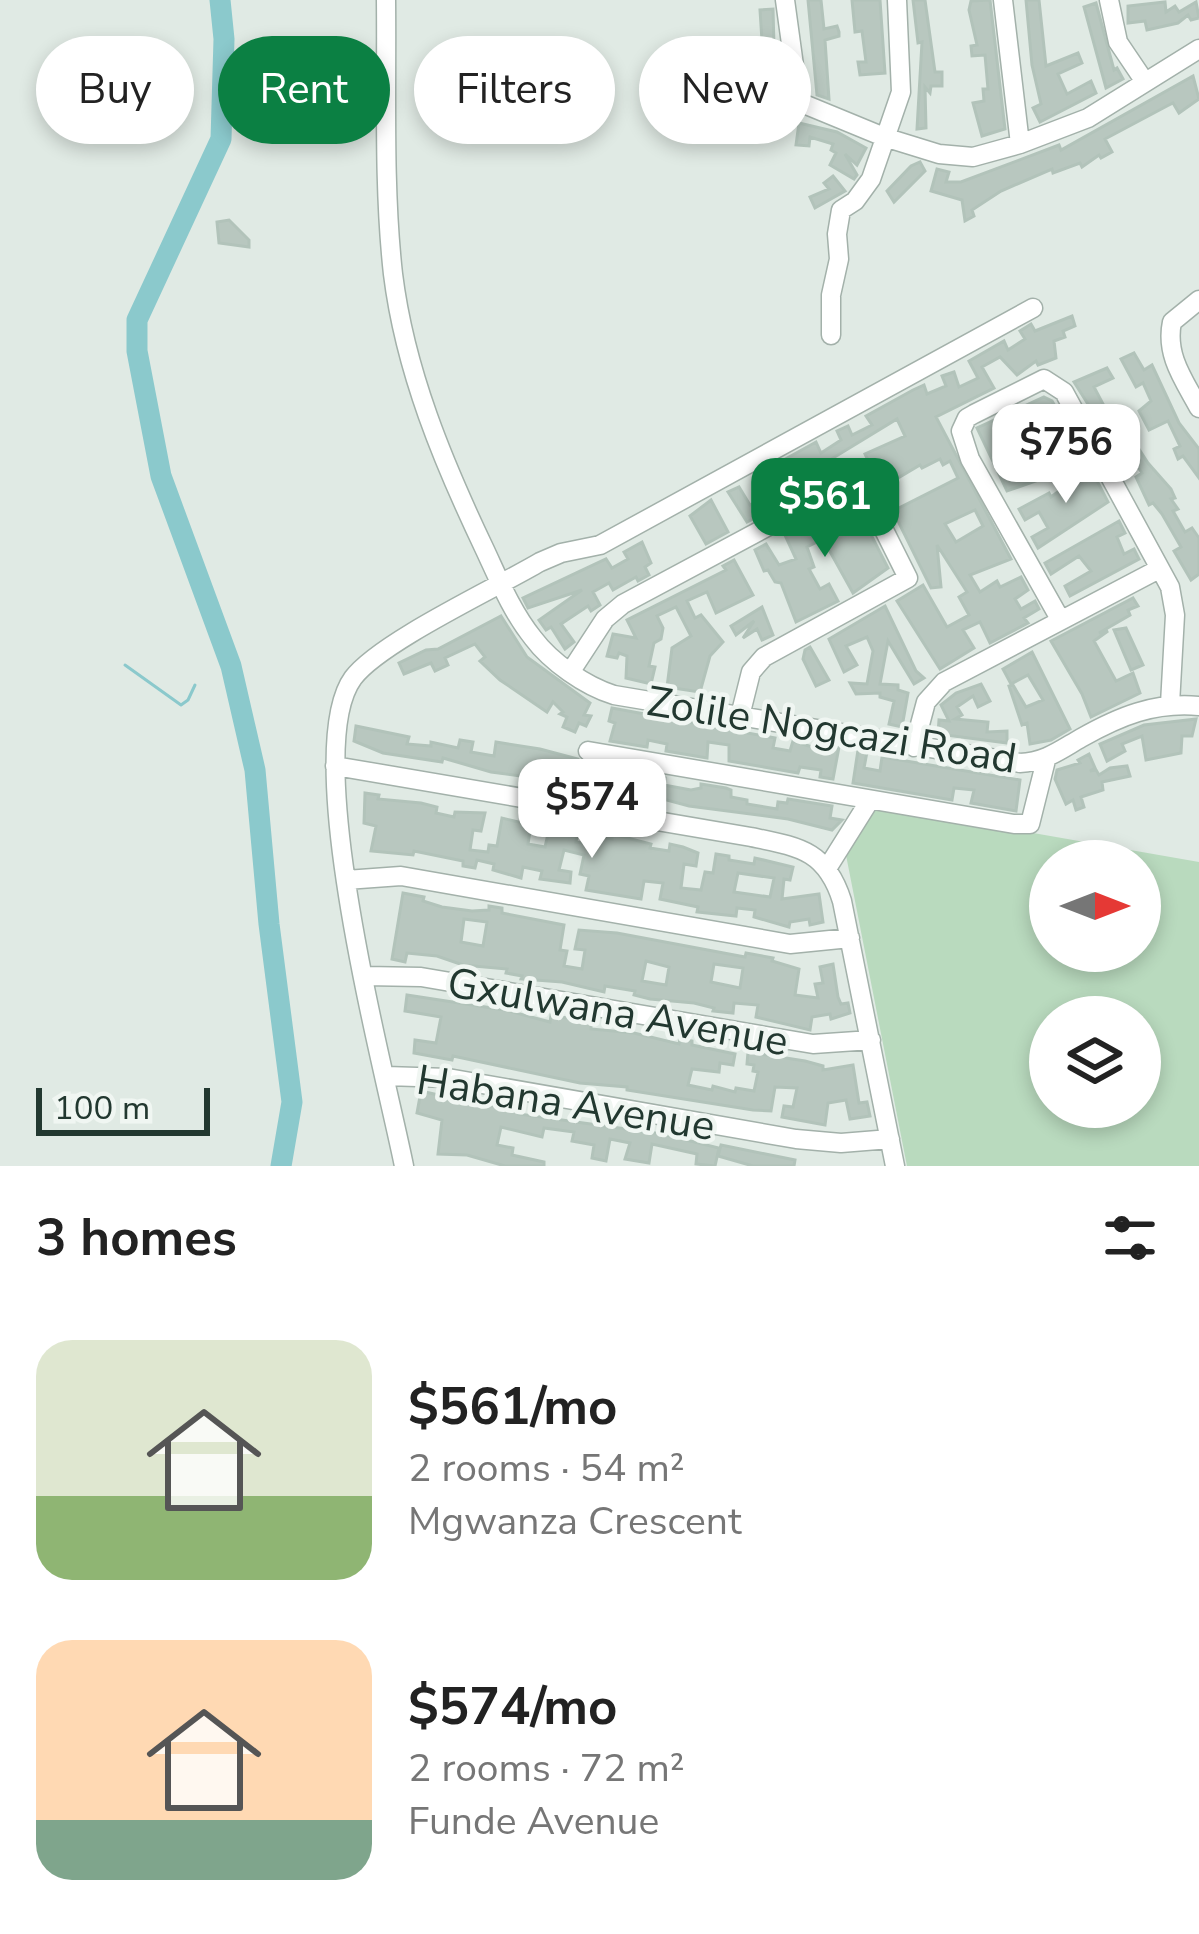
<!DOCTYPE html>
<meta charset="utf-8">
<style>
:root{--surface:#fff;--page:#f2f2f2;--text:#222;--muted:#767676;--accent:#0b8043}
body{margin:0;font-family:"Nunito Sans",sans-serif;background:var(--page);color:var(--text);height:100vh;display:flex;flex-direction:column;font-size:45px;white-space:nowrap}
*{box-sizing:border-box;margin:0}
p{font-size:39px;color:var(--muted)}
.icon{flex:none;width:66px;height:66px;fill:none;stroke:currentColor;stroke-width:2;stroke-linecap:round;stroke-linejoin:round}
.map{position:relative;height:1166px;overflow:hidden}
.panel{display:flex;flex-direction:column;background:var(--surface);flex:1}
.panel>*{flex:none}
.hud{position:absolute;left:36px;top:36px;width:1128px;height:108px;display:flex;gap:24px}
.needle{width:78px;rotate:90deg}
.fabs{position:absolute;left:1029px;top:840px;display:grid;gap:24px}
.fabs a{display:grid;place-items:center;width:132px;height:132px;border-radius:50%;background:var(--surface);box-shadow:0 6px 18px #0003;font-size:60px}
.scale{position:absolute;left:36px;bottom:30px;width:174px;box-sizing:border-box;padding-left:12px;border:6px solid #223830;border-top:0;font-size:33px;line-height:42px;white-space:nowrap;color:#223830;-webkit-text-stroke:9px #f0f6f2;paint-order:stroke}
.price{position:absolute;translate:-50% -102px;padding:0 27px;border-radius:24px;background:#fff;color:#222;font-size:39px;line-height:78px;filter:drop-shadow(0 3px 6px #0008)}
.price::after{content:'';position:absolute;left:50%;top:72px;width:36px;height:27px;margin-left:-18px;background:inherit;clip-path:polygon(0 0,100% 0,50% 100%)}
.price.active{background:var(--accent);color:#fff}
ul{padding:0;list-style:none}
li{display:flex;align-items:center;gap:36px;height:300px;padding:0 36px}
li span{display:grid;place-items:center;flex:none;width:336px;height:240px;border-radius:36px;color:#555}
li>.icon{margin-inline-start:auto}
span .icon{width:144px;height:144px;fill:#fffc;stroke-width:1}
li b{font-size:51px}
h2{display:flex;justify-content:space-between;align-items:center;height:144px;padding:0 36px;font-size:51px}
.tag{padding:0 42px;border-radius:54px;background:var(--surface);box-shadow:0 6px 18px #0003;font-size:42px;line-height:108px}
.tag.active{background:var(--accent);color:#fff}
.map>svg:first-child{display:block}
.green{fill:#b9dabe;fill-rule:evenodd}
.lines{fill:none;stroke-linecap:round;stroke-linejoin:round}
.stream{stroke:#8bc9cc;stroke-width:3}
.river{stroke:#8bc9cc;stroke-width:21}
.building{fill:#b8c7bf;stroke:#b2c3ba;stroke-width:3;fill-rule:evenodd}
.minor-casing{stroke:#a3b1aa;stroke-width:21}
.minor{stroke:#fff;stroke-width:18}
.labels{text-anchor:middle;stroke-width:9;stroke-linejoin:round;paint-order:stroke}
.street-label{font-size:42px;fill:#223830;stroke:#f0f6f2}
</style>
<div class="map">
<svg width="1199" height="1166" viewBox="0 0 1199 1166">
<rect width="100%" height="100%" fill="#e0eae4"/>
<!-- green -->
<path class="green" d="M872 805 1199 862V1166H907L845 850ZM1050 861H1140V951H1050ZM1050 1017H1140V1107H1050Z"/>
<g class="lines">
<!-- stream -->
<path class="stream" d="M125 665 181 705 188 700 195 685"/>
<!-- river -->
<path class="river" d="M220 0 224 39 221 139 137 320V351L161 476 231 666 255 770 269 924 292 1102 281 1166"/>
</g>
<!-- building -->
<path class="building" d="M808 0H821L824 29 837 26 839 32V36L825 40 829 99 817 95Z
M852 0H880L885 73 860 75 858 62H866L862 31 855 32Z
M913 0H925L935 72H942V86H931L930 93 925 87 926 128 917 129 922 42 918 43Z
M990 0 1005 129 982 136 973 103 984 101 983 89H988L985 55 972 56 971 46 977 45 969 10 971 1Z
M1026 0H1039L1046 66 1078 53 1082 63 1058 74 1067 94 1091 81 1096 93 1040 122 1033 108 1041 104 1032 65Z
M1165 2 1166 12 1175 6 1179 12 1196 2 1199 18 1191 20 1188 15 1178 23 1147 30 1145 21 1128 23V6Z
M1096 3 1114 70 1117 68 1123 79 1106 88 1084 7Z
M773 9 775 83 781 107 769 110 764 87 753 88 752 73 764 72 760 10Z
M1193 76 1199 99 1179 113 1173 103 1167 106 1105 139 1112 152 1101 158 1099 155 1082 167 1080 163 1053 173 1052 169 1001 191 972 210 974 216 965 221 962 200 931 191 937 169 949 172 946 182H961L1059 145 1061 150Z
M799 123 837 132 866 148 857 165 845 154 857 175 854 179 830 165 836 153 831 150 833 144 810 137 809 146 796 145Z
M920 162 925 171 894 202 887 191 911 166Z
M833 176 845 191 815 208 810 197 829 189 824 183Z
M229 220 249 240V247L219 243 217 222Z
M1072 316 1075 326 1063 331 1065 337 1054 341 1056 358 1038 365 1036 361 1017 375 1000 357 982 367 994 388 936 417 1011 559 970 575 980 592 997 581 1000 587 1021 577 1028 590 1015 599 1021 609 1035 601 1039 609 1024 618 1028 623 990 643 980 622 963 630 974 648 940 669 897 601 923 585 947 627 969 615 959 597 967 592 937 545 941 587 931 588 893 511 958 478 950 461 943 465 940 459 922 468 920 465 881 488 865 454 905 436 897 419 833 458 839 470 800 494 780 462 816 442 821 453 841 440 837 431 848 426 852 435 872 425 866 416 913 390 924 385 927 394 946 386 942 376 954 372 959 387 978 378 969 361 1004 341 1008 350 1025 339 1020 331 1031 324 1035 331ZM975 510 983 526 956 542 945 524Z
M1134 353 1144 370 1152 365 1179 423 1199 449V478L1183 456 1178 459 1174 449 1180 446 1168 421 1149 430 1139 411 1151 401 1143 383 1136 387 1121 359Z
M1107 368 1113 378 1094 387 1104 406 1093 412 1074 382Z
M1044 397 1052 401 1083 455 1081 459 1041 479 1007 491 977 428Z
M1126 429 1148 463 1171 489 1175 498 1171 499 1178 509 1173 511 1185 532 1192 528 1199 538V574L1191 580 1174 551 1181 547 1162 514 1153 503 1149 505 1136 477 1142 473 1116 435Z
M1087 470 1093 473 1108 502 1038 548 1032 537 1048 528 1039 512 1025 520 1019 509 1049 493 1051 497Z
M766 472 781 504 747 522 728 492 739 487 750 505 766 497 756 478Z
M711 500 728 532 706 544 690 516Z
M847 502 851 510 855 508 862 517 888 568 853 593 823 539 807 547 814 567 809 569 820 589 829 584 838 601 796 622 781 583 775 582 768 570 764 571 755 550 766 544 779 565 796 559 784 533 813 525 811 521Z
M1119 521 1125 533 1117 537 1124 554 1134 549 1139 559 1070 596 1065 586 1091 571 1079 556 1051 574 1045 563Z
M642 542 651 563 645 567 649 575 638 581 636 577 613 590 609 583 593 592 600 605 591 611 588 606 561 624 574 642 565 649 551 627 546 630 539 620 582 590 528 608 523 598 606 559 612 568 628 559 624 552Z
M734 560 753 595 716 613 707 592 687 601 695 618 701 615 723 642 710 656 700 692 667 687 672 648 691 636 676 607 657 616 663 628 661 639 654 643 649 666 655 667 651 684 626 678 627 656 619 653 617 658 607 656 613 634 636 638 627 620 726 570 723 566Z
M1133 598 1138 606 1128 610 1130 615 1099 633 1108 631 1094 641 1116 681 1133 673 1140 693 1091 717 1082 694 1051 641Z
M885 606 916 671 924 678 914 684 888 641 880 684 898 685V690L908 693 902 727 889 724 894 701 880 697V693L856 694 850 683 867 684 873 651 867 637 846 646 857 665 844 672 829 639Z
M762 607 773 635 762 640 757 629 743 638 754 621 736 635 731 626Z
M501 616 527 657 590 703 584 715 591 716 586 726 579 723 575 732 563 727 567 717 560 714 563 712 553 702 547 712 500 680 480 661 485 657 475 644 445 658 448 665 435 671 431 663 404 674 399 663 426 650 438 649Z
M1126 628 1143 665 1131 670 1114 630Z
M810 647 829 680 816 686 803 659 805 650Z
M1032 652 1070 729 1051 740 1030 744 1027 723 1022 725 1009 686 1013 685 1026 707 1043 700 1028 675 1011 684 1003 669Z
M981 684 990 701 978 707 973 696 957 707 962 715 955 719 988 722 987 732 1007 731V743L938 734 939 720 949 721 941 705 956 693Z
M612 708 775 738 773 748 790 751 793 741 825 751 826 745 839 747 833 779 820 777 821 770 800 767 798 773 729 761V745L708 742 707 758 666 751 667 744 648 740 647 747 610 741 615 723 609 721Z
M1196 719 1192 736H1182L1181 753 1146 760 1142 736 1122 744 1125 751 1107 761 1100 744 1144 725Z
M356 726 409 737 407 744 431 746V742L458 748 460 740 473 742 471 752 494 756 496 742 540 749 578 759 581 763 579 773 602 777V768L665 778 664 785 691 790 701 788V784L726 788 731 790V797L747 800V804L777 809 778 802 787 803 788 799 832 806 830 818 842 820 832 830 788 819 689 806 641 793 640 796 528 774V777L491 772 443 758 442 762 383 753 354 741Z
M858 750 867 752 864 768 880 771 882 757 1020 780 1016 811 971 803 974 790 954 788 952 800 853 783Z
M1089 754 1095 768 1090 771 1096 770 1099 775 1110 768 1127 766 1130 776 1102 782 1103 790 1081 797 1084 807 1076 810 1073 800 1066 804 1055 779 1057 770 1080 763 1078 760Z
M365 793 379 795 378 799 421 803 437 807 436 813 454 817 455 812 485 813 481 831 473 830 470 850 488 852 489 845 497 846 502 818 531 825 528 844 545 847 550 825 578 831 576 842 594 845 596 836 612 839V834L651 844 650 848 669 851 670 844 683 847 698 853 696 866 684 864 681 888 701 890 705 872 713 873 716 854 729 856V860L754 864 755 858 793 867 790 880 784 879 782 899 819 894 823 922 810 925 809 919 790 922 789 927 754 917 755 910 737 908 736 916 697 912 698 907 660 899 663 883 644 881 641 899 586 890 589 876 580 874 584 855 564 850 559 870 571 872 570 883 540 879 542 871 523 867 521 878 493 870 494 864 477 860 475 868 463 866V861L414 851 413 855 371 851 376 826 364 823ZM738 873 774 878 770 897 734 892Z
M403 893 424 897 423 901 442 907 472 911 489 910V906L502 908V913L564 925 560 950 567 951 564 966 582 969 585 950 575 949 579 930 617 933 745 957 746 953 773 958 772 961 799 969 795 995 818 998 815 984 823 983 820 967 833 964 838 997 841 1004 848 1003 850 1013 831 1019 830 1014 812 1017 810 1030 756 1017 758 1005 734 1003 733 1013 713 1011 714 1008 694 1003 650 999 634 995 635 991 605 986 604 992 562 982 521 979 522 976 506 973 507 969 463 965 437 956 407 953 405 962 392 959ZM464 919 487 922 483 946 461 942ZM646 961 669 967 666 985 642 981ZM714 964 743 968 740 988 711 982Z
M407 995 505 1010 550 1022 551 1015 567 1018 591 1024V1029L634 1033 679 1044 680 1039 692 1041V1045L735 1054 733 1065 720 1063 719 1072 692 1069 688 1085 712 1090 713 1086 735 1092 736 1088 754 1091 758 1072 753 1071 754 1065 747 1064 748 1052 805 1061 823 1066V1070L853 1065 859 1103 867 1102 870 1116 850 1119 846 1100 828 1103 825 1125 782 1117 784 1106 793 1107 797 1088 775 1087 771 1111 753 1110 627 1090V1087L580 1083 453 1056 452 1060 414 1053 415 1040 436 1043 441 1017 405 1011Z
M421 1091 460 1100V1103L507 1107 520 1110 519 1114 662 1134 719 1148 715 1166 696 1164 697 1154 652 1144 649 1163 625 1159 630 1143 610 1139 606 1161 592 1158 594 1145 572 1141 574 1132 544 1128 542 1137 501 1127 497 1145 513 1148 512 1155 544 1162V1166H505L467 1155 438 1154 442 1120 417 1113Z
M721 1145 795 1160 794 1166H753L718 1156Z"/>
<g class="lines">
<defs>
<path id="minor" d="M386 0C387 90 383 184 393 274 405 371 443 462 485 550 499 580 512 612 533 638 551 662 585 686 614 695L1020 763C1045 762 1060 750 1081 738 1120 716 1154 702 1199 706
M785 0 799 102 884 137 939 154 973 157 1020 144 1088 118 1199 49
M1003 0 1020 144
M1109 0 1118 42 1145 82
M1199 300 1172 322C1165 355 1184 380 1199 408
M831 335V295L839 259 837 234 841 210 855 201 871 179 901 92 897 0
M1060 619 970 459 961 431 967 418 974 414 1044 379 1064 392 1170 587 1175 615 1170 704
M571 671 605 619 623 604 834 491 854 487 872 506 908 578 764 657 751 672 740 716
M914 747 926 702 944 682 1159 569
M588 751 1014 824H1030L1046 760
M335 766 751 837C799 847 826 850 842 901L895 1166
M828 867 870 800
M346 880 401 876 790 944 850 938
M365 976 421 977 813 1044 871 1040
M386 1076 448 1078 796 1139 841 1143 890 1139
M404 1166C385 1071 299 752 353 678 380 642 496 588 540 562L561 553 600 545 1033 308"/>
</defs>
<!-- minor casing -->
<use href="#minor" class="minor-casing"/>
<!-- minor -->
<use href="#minor" class="minor"/>
</g>
<g class="labels">
<!-- street labels -->
<g class="street-label">
<text transform="translate(832 729) rotate(9)" y="15">Zolile Nogcazi Road</text>
<text transform="translate(618 1011) rotate(10)" y="15">Gxulwana Avenue</text>
<text transform="translate(566 1102) rotate(9)" y="15">Habana Avenue</text>
</g>
</g>
</svg>
<div class="fabs">
<a><svg class="needle" viewBox="-14 -14 28 28"><path d="M0-13l5 13h-10z" fill="#e53935"/><path d="M0 13l5-13h-10z" fill="#767676"/></svg></a>
<a><svg class="icon" aria-label="layers" viewBox="0 0 24 24"><path d="M12 4l9 5-9 5-9-5zM3 14l9 5 9-5"/></svg></a>
</div>
<div class="scale">100 m</div>
<b class="price" style="left:1066px;top:506px">$756</b>
<b class="price active" style="left:825px;top:560px">$561</b>
<b class="price" style="left:592px;top:861px">$574</b>
<div class="hud">
<a class="tag">Buy</a>
<a class="tag active">Rent</a>
<a class="tag">Filters</a>
<a class="tag">New</a>
</div>
</div>
<section class="panel">
<h2>3 homes<svg class="icon" aria-label="filters" viewBox="0 0 24 24"><path d="M4 7h16M4 17h16"/><circle cx="9" cy="7" r="2"/><circle cx="15" cy="17" r="2"/></svg></h2>
<ul>
<li><span style="background:linear-gradient(#dfe7d0 65%,#8fb573 0)"><svg class="icon" aria-label="home" viewBox="0 0 24 24"><path d="M3 11l9-7 9 7M6 9v11h12V9"/></svg></span><div><b>$561/mo</b><p>2 rooms · 54 m²</p><p>Mgwanza Crescent</p></div></li>
<li><span style="background:linear-gradient(#ffd9b3 75%,#7fa58c 0)"><svg class="icon" aria-label="home" viewBox="0 0 24 24"><path d="M3 11l9-7 9 7M6 9v11h12V9"/></svg></span><div><b>$574/mo</b><p>2 rooms · 72 m²</p><p>Funde Avenue</p></div></li>
</ul>
</section>
